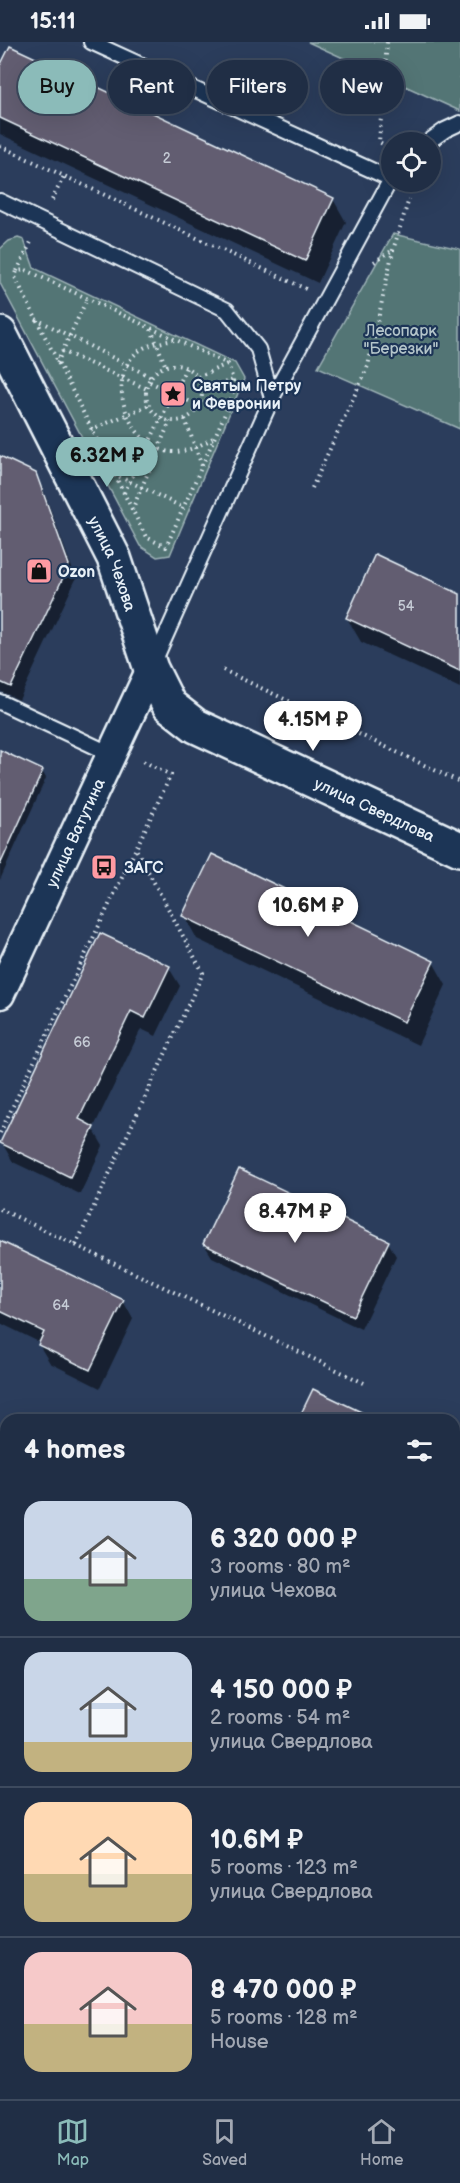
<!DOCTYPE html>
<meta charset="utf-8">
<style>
:root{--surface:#202e45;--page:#28364c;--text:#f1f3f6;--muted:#a2a8b3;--line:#3d4a5e;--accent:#8bbbb9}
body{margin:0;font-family:"Balsamiq Sans",sans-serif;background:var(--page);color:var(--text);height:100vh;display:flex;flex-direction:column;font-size:22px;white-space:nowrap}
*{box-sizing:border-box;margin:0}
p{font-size:20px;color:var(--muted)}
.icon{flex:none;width:33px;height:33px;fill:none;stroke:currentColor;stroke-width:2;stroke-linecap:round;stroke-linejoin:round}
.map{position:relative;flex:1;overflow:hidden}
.details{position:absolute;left:0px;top:1372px;width:460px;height:686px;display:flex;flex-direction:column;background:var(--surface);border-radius:18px 18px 0 0;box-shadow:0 6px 24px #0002,0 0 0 2px var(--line)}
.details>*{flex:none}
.banner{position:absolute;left:18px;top:18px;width:424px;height:54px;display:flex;gap:12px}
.controls{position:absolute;left:381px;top:90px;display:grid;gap:12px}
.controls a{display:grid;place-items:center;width:60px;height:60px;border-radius:50%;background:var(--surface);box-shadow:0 6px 24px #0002,0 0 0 2px var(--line);font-size:30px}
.price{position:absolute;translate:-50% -51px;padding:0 14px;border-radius:21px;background:#fff;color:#222;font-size:20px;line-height:39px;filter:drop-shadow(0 2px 3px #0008)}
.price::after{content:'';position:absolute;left:50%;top:36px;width:18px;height:14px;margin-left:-9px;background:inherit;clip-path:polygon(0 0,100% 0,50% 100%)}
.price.active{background:var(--accent);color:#111}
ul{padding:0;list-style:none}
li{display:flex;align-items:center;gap:18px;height:150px;padding:0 24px}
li+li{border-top:2px solid var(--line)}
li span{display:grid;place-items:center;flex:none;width:168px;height:120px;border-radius:18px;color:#555}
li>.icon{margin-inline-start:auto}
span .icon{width:72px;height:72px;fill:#fffc;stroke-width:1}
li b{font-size:26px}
h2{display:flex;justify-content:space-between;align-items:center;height:72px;padding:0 24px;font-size:26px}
.chip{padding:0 21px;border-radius:27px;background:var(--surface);box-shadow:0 6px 24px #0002,0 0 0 2px var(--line);font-size:21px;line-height:54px}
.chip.active{background:var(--accent);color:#111}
.status{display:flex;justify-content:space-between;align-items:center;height:42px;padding:0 30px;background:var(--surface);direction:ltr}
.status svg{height:16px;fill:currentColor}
.dock{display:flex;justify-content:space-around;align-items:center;height:84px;border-top:2px solid var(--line);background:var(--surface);font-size:16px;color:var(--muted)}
.dock a{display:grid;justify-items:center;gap:3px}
.dock .active{color:var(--accent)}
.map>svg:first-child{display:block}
.green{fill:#527474;stroke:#9db2b6;stroke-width:1.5}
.shadow{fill:#0007}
.building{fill:#625d71;stroke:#e8f1f8;stroke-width:1.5}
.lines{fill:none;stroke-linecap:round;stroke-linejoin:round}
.lane-casing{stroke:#e8f1f8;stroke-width:18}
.street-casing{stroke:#e8f1f8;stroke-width:33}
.secondary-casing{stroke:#e8f1f8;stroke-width:38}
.path{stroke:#e8f1f8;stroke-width:4;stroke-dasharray:1.5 4.5;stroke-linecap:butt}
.lane{stroke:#1d3557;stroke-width:14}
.street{stroke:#1d3557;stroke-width:28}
.secondary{stroke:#1d3557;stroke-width:33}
.labels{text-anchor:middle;stroke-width:4.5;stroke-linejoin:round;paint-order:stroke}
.number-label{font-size:14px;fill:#c6ccd6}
.park-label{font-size:16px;fill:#b4c5ca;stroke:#1d3557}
.poi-label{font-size:16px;font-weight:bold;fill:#e8f1f8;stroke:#1d3557;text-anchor:start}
.street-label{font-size:16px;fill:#e8f1f8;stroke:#1d3557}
</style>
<div class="status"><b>15:11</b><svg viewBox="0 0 49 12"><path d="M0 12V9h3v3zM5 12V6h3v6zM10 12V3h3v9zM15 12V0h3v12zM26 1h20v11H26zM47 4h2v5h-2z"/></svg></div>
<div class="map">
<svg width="460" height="2057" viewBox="0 0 460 2057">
<rect width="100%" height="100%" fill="#2b3d5c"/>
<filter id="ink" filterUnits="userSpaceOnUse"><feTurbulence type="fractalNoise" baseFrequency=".0167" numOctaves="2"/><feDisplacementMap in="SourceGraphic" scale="12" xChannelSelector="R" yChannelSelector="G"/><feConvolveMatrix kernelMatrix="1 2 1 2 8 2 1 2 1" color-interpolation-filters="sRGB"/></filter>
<g filter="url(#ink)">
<!-- green -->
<path class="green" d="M308 0H460V69Z
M393 192 460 207V387L318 325Z
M18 196 24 198 34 226 235 321 244 337 170 513 157 515 140 504 0 241V207L9 199Z"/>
<!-- shadow -->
<path class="shadow" d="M0 28 333 157 346 180 318 241 0 92Z
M0 416 35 433 43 447 76 537 19 658 0 649Z
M460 554V646L361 600 347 576Z
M0 710 42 729 46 736 0 838Z
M184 873 433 920 446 943 418 1003 197 897Z
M169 926 180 944 156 994 141 987 93 1087 103 1104 80 1152 13 1120 2 1101Z
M295 1155 303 1169 299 1177 333 1192 388 1200 396 1214 361 1287 212 1215 204 1202Z
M0 1200 123 1259 133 1277 100 1346 50 1321 39 1303 41 1301 0 1281Z
M314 1349 375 1378H300Z
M454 1417 460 1419V1591L454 1603Z
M0 1498 6 1501V1665L0 1676Z
M0 2012 6 2014V2052H31L29 2057H0Z
M167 2052H231L234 2057H164Z"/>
<!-- building -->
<path class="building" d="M10 4 334 156 305 219 0 76V24Z
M0 414 36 431 69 523 11 645 0 640Z
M375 512 460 552V629L346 576Z
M0 708 43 728 0 823Z
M212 812 434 919 404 980 182 874Z
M100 891 170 924 145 976 131 969 79 1077 94 1085 70 1135 0 1101Z
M239 1127 296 1154 289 1170 332 1190 339 1175 389 1199 353 1274 203 1202Z
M0 1199 124 1258 90 1328 38 1303 44 1290 0 1269Z
M313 1347 378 1378H298Z
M454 1415 460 1418V1552L454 1563Z
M0 1496 6 1499V1636L4 1635 0 1642Z
M460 1892V2052L458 2057H382L384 2052H454V1904Z
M0 2010 6 2013V2052H18L16 2057H0Z
M165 2052H230L227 2057H163Z"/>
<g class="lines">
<defs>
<path id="lane" d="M91 0 391 137
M428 100 445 88 460 81
M0 159 227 268 258 307 272 356
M154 620 272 356 392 135
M0 660 111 712"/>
<g id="street">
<path id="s1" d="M0 952 151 627"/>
</g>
<g id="secondary">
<path id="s2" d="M0 292 114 516 151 627 169 663 196 684 460 807"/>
<path d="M454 1704 460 1692"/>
<path d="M287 2057 289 2052"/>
</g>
</defs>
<!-- lane casing -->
<use href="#lane" class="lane-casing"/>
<!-- street casing -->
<use href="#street" class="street-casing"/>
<!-- secondary casing -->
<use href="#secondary" class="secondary-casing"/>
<!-- path -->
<path class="path" d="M387 0 379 100 392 107
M0 104 306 247
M52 158 64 134
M374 220 393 208
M26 228 228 322 233 338 232 356 166 505 146 495 15 235 17 229Z
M17 229 31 200
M36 277 151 335
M151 287 166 325
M174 298C163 300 148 302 139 309 101 336 131 412 176 410 190 409 203 402 215 395
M62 309 147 347
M57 321 87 257
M146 351a28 28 0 1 1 56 0a28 28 0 1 1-56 0Z
M198 335 227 322
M150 340 199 364
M202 349 232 338
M185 377 202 424
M91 388 149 363
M114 432 184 466
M312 446 368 324 393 208 409 157
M124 451 186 326
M132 468 170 379
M223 628 460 740
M0 1091 171 733 141 718
M0 1167 364 1341
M76 1203 203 931 136 807
M454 1612 460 1600
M454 1861 460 1849
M0 1993 6 1996
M240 2057 243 2052
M361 2057 364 2052"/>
<!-- lane -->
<use href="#lane" class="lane"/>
<!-- street -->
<use href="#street" class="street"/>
<!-- secondary -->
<use href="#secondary" class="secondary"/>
</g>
</g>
<!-- icons -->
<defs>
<symbol id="sight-square" viewBox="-11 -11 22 22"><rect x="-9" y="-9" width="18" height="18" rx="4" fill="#ff9aa2" stroke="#1d3557"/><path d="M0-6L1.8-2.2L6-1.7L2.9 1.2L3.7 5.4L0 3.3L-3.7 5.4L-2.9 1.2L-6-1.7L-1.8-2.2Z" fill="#111"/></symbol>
<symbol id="shop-square" viewBox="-11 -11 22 22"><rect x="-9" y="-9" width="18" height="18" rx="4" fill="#ff9aa2" stroke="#1d3557"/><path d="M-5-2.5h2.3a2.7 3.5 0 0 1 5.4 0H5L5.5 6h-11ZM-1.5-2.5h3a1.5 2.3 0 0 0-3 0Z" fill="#111"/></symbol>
<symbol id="bus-square" viewBox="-11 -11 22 22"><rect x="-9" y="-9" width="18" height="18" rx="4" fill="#ff9aa2" stroke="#1d3557"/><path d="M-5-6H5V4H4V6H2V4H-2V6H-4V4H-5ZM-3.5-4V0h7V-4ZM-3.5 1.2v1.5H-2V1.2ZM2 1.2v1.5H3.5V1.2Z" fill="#111"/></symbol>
</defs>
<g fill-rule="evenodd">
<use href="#sight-square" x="158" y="337" width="30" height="30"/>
<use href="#shop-square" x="24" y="514" width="30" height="30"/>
<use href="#bus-square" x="89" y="810" width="30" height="30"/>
</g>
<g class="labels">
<!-- number labels -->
<g class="number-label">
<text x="167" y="121">2</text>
<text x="406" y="569">54</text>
<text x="82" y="1005">66</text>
<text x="61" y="1268">64</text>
</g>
<!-- park labels -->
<g class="park-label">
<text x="401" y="294">Лесопарк<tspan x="401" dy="18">"Березки"</tspan></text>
</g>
<!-- poi labels -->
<g class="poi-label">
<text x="192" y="349">Святым Петру<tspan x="192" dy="18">и Февронии</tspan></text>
<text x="58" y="535">Ozon</text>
<text x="124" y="831">ЗАГС</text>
</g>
<!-- street labels -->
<g class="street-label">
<text dy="6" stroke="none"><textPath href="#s2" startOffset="256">улица Чехова</textPath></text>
<text dy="6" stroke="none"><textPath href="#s2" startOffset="640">улица Свердлова</textPath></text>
<text dy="6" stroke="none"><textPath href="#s1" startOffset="178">улица Ватутина</textPath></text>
</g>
</g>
</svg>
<div class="controls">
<a><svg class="icon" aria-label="locate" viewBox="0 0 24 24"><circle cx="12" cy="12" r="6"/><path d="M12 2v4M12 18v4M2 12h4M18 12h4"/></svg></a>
</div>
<b class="price active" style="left:107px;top:446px">6.32M ₽</b>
<b class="price" style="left:313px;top:710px">4.15M ₽</b>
<b class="price" style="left:308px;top:896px">10.6M ₽</b>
<b class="price" style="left:295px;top:1202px">8.47M ₽</b>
<div class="banner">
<a class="chip active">Buy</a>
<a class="chip">Rent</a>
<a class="chip">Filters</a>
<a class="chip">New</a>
</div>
<section class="details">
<h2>4 homes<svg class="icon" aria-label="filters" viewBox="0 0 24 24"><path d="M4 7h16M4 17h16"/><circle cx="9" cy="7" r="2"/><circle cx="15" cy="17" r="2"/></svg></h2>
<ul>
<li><span style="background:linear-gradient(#c9d6e8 65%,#7fa58c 0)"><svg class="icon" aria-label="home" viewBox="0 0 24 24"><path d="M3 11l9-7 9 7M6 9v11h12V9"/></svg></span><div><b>6 320 000 ₽</b><p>3 rooms · 80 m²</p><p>улица Чехова</p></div></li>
<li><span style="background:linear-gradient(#c9d6e8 75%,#c2b280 0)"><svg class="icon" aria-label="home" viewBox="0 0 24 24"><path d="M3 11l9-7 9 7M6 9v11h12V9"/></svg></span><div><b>4 150 000 ₽</b><p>2 rooms · 54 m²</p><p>улица Свердлова</p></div></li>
<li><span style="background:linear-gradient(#ffd9b3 60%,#c2b280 0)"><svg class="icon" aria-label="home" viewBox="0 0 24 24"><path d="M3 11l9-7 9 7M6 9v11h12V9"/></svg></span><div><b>10.6M ₽</b><p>5 rooms · 123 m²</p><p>улица Свердлова</p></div></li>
<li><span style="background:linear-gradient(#f6c9c9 60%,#c2b280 0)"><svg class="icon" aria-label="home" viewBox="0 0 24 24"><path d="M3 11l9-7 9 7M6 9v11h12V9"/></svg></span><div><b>8 470 000 ₽</b><p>5 rooms · 128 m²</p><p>House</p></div></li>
</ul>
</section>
</div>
<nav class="dock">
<a class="active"><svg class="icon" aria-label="map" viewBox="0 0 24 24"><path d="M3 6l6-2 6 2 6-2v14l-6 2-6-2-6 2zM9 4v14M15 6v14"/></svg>Map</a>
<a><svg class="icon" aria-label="saved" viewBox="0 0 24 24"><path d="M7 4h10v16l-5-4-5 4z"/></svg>Saved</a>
<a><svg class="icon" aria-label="home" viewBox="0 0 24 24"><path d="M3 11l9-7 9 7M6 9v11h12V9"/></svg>Home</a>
</nav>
